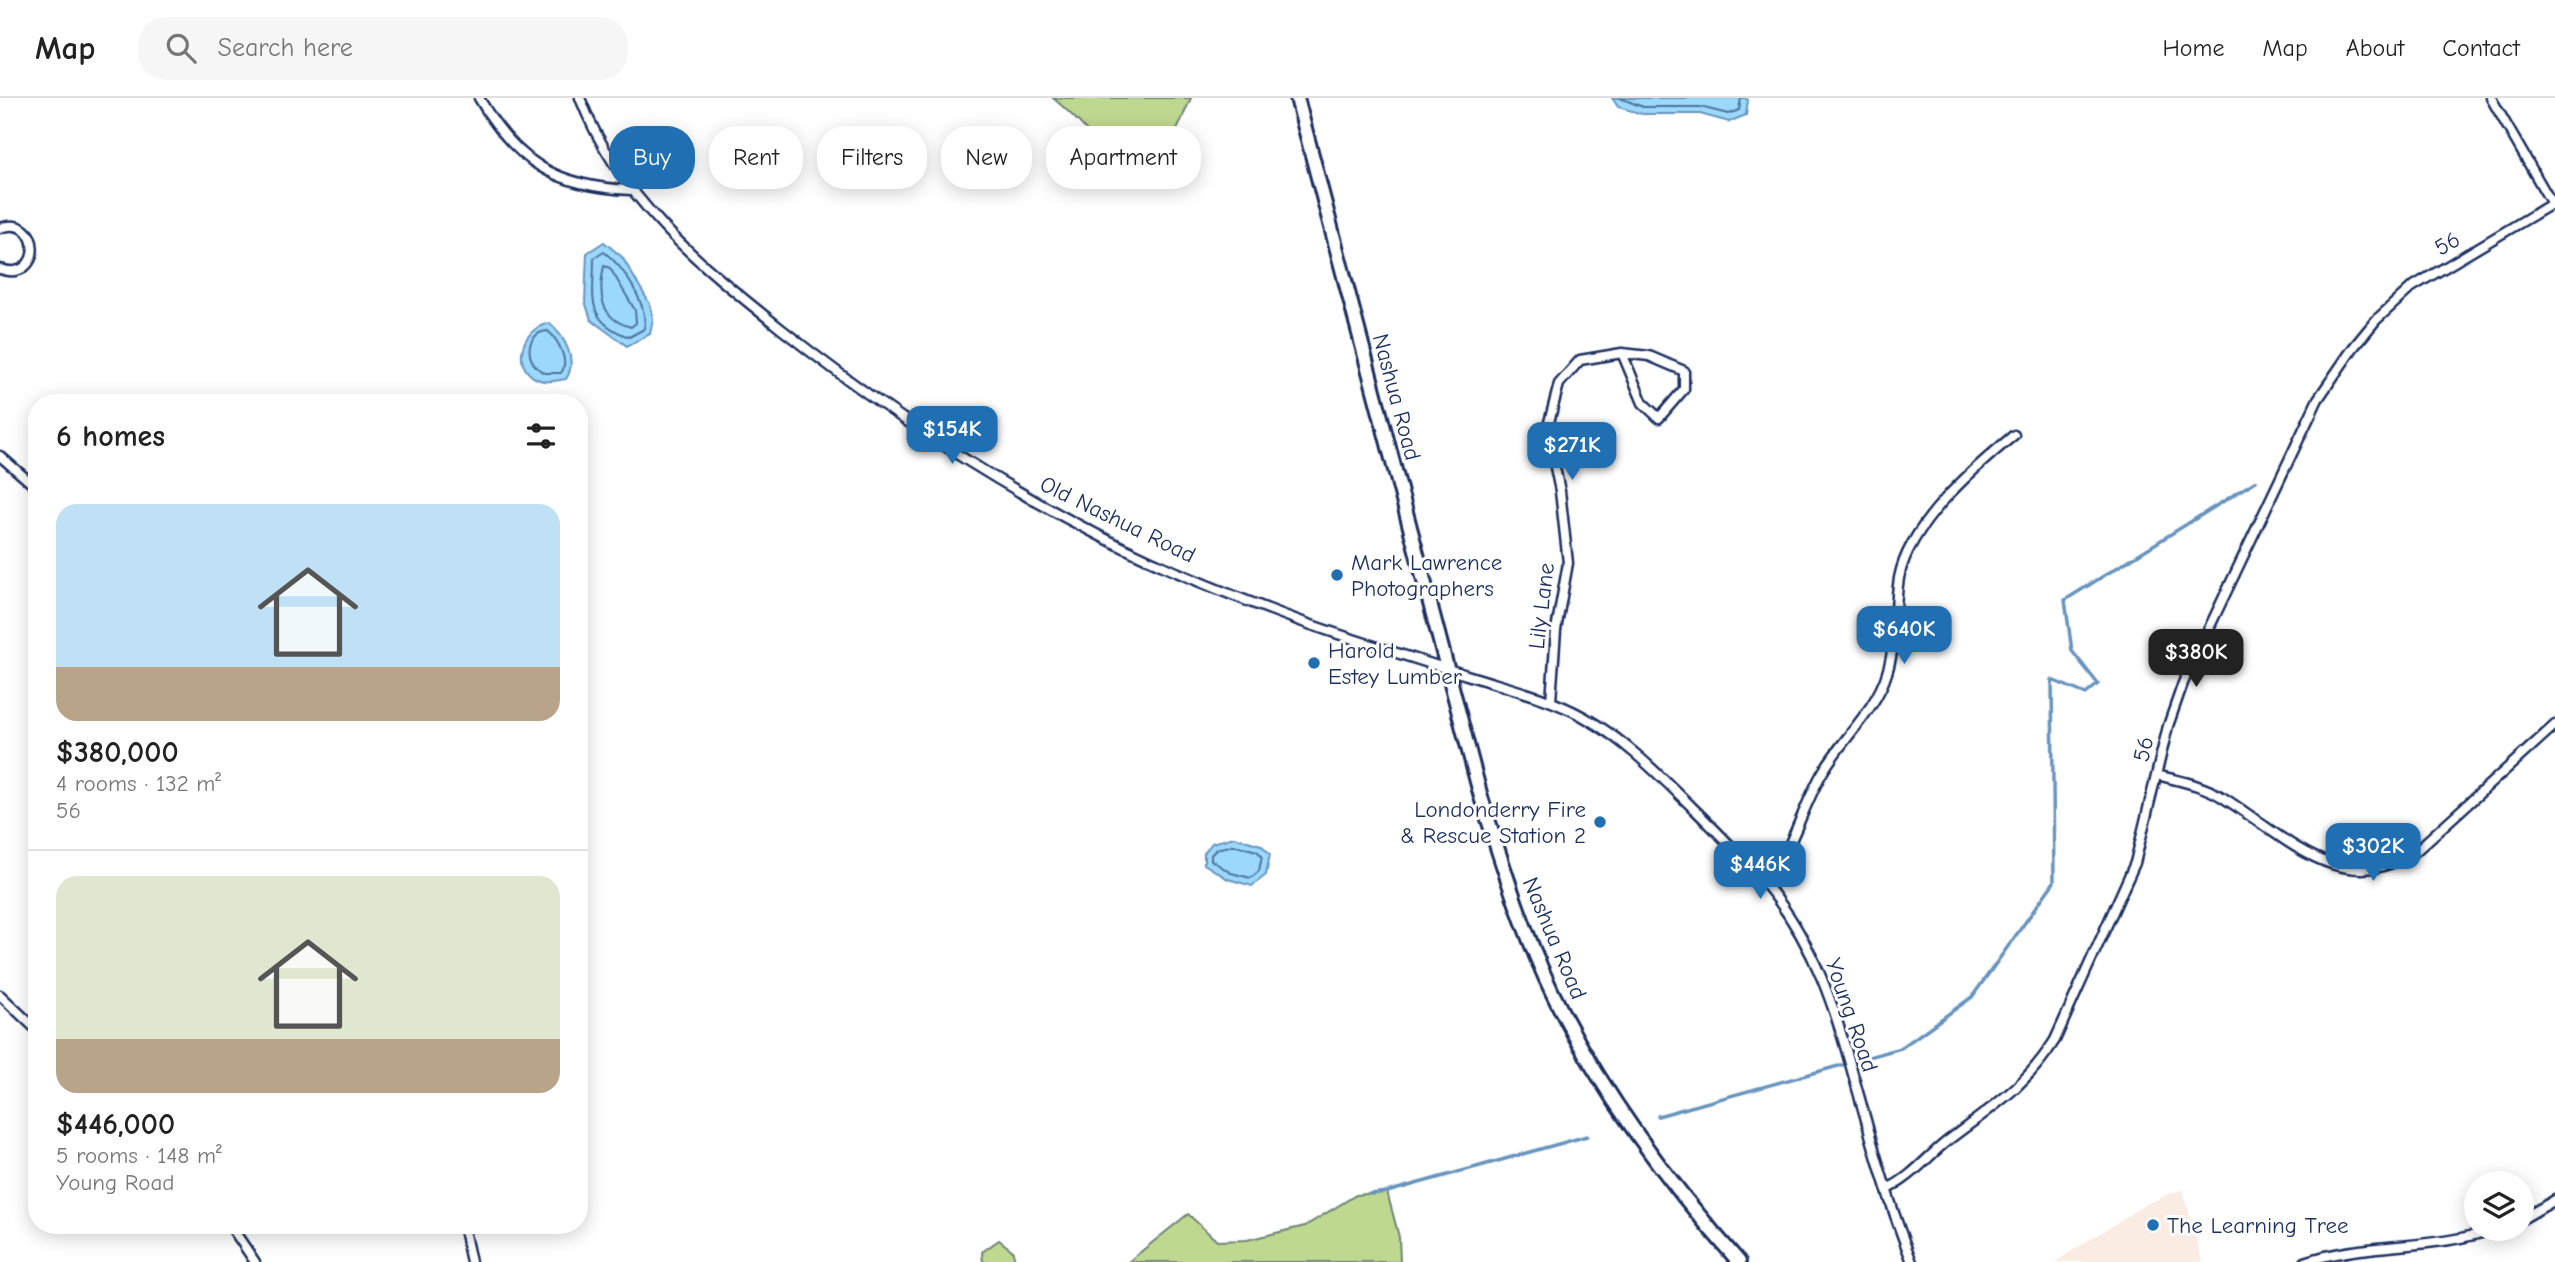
<!DOCTYPE html>
<meta charset="utf-8">
<style>
:root{--surface:#fff;--page:#f6f6f6;--text:#222;--muted:#767676;--line:#e0e0e0;--accent:#1f6fb2}
body{margin:0;font-family:"Comic Neue",sans-serif;background:var(--page);color:var(--text);height:100vh;display:flex;flex-direction:column;font-size:26px;white-space:nowrap}
*{box-sizing:border-box;margin:0}
p{font-size:23px;color:var(--muted)}
.icon{flex:none;width:38px;height:38px;fill:none;stroke:currentColor;stroke-width:2;stroke-linecap:round;stroke-linejoin:round}
.map{position:relative;flex:1;overflow:hidden}
.details{position:absolute;left:28px;top:296px;width:560px;height:840px;display:flex;flex-direction:column;background:var(--surface);border-radius:28px;box-shadow:0 4px 18px #0003}
.details>*{flex:none}
.top-card{position:absolute;left:609px;top:28px;width:665px;height:63px;display:flex;gap:14px}
.controls{position:absolute;left:2464px;top:1073px;display:grid;gap:14px}
.controls a{display:grid;place-items:center;width:70px;height:70px;border-radius:50%;background:var(--surface);box-shadow:0 4px 18px #0003;font-size:35px}
.price{position:absolute;translate:-50% -60px;padding:0 16px;border-radius:14px;background:var(--accent);color:#fff;font-size:23px;line-height:46px;filter:drop-shadow(0 2px 4px #0008)}
.price::after{content:'';position:absolute;left:50%;top:42px;width:21px;height:16px;margin-left:-10px;background:inherit;clip-path:polygon(0 0,100% 0,50% 100%)}
.price.current{background:#222;color:#fff}
ul{padding:0;list-style:none}
li{display:grid;align-content:center;gap:14px;height:371px;padding:0 28px}
li+li{border-top:2px solid var(--line)}
li span{display:grid;place-items:center;height:217px;border-radius:21px;color:#555}
li>.icon{margin-inline-start:auto}
span .icon{width:126px;height:126px;fill:#fffc;stroke-width:1}
li b{font-size:30px}
h2{display:flex;justify-content:space-between;align-items:center;height:84px;padding:0 28px;font-size:30px}
.pill{padding:0 24px;border-radius:28px;background:var(--surface);box-shadow:0 4px 18px #0003;font-size:24px;line-height:63px}
.pill.current{background:var(--accent);color:#fff}
header{display:flex;align-items:center;gap:42px;box-sizing:border-box;height:98px;padding:0 35px;background:var(--surface);border-bottom:2px solid var(--line)}
header strong{font-size:33px}
nav{display:flex;gap:38px;margin-inline-start:auto;font-size:24px}
.search{width:490px;height:63px;background:var(--page);display:flex;align-items:center;gap:18px;box-sizing:border-box;padding:0 24px;border-radius:28px;color:var(--muted);font-size:26px}
.map>svg:first-child{display:block}
.built{fill:#faebe3}
.green{fill:#bfd88f;stroke:#6d8476;stroke-width:2}
.water{fill:#9bd8fc;stroke:#6894bd;stroke-width:2}
.lines{fill:none;stroke-linecap:round;stroke-linejoin:round}
.shore{stroke:#4e739d;stroke-width:2}
.stream{stroke:#6894bd;stroke-width:3.5}
.street-casing{stroke:#1b2f5e;stroke-width:13}
.primary-casing{stroke:#1b2f5e;stroke-width:18}
.street{stroke:#fff;stroke-width:8}
.primary{stroke:#fff;stroke-width:12}
.poi-dot{fill:#1f6fb2;stroke:#fff;stroke-width:2.5}
.labels{text-anchor:middle;stroke-width:6;stroke-linejoin:round;paint-order:stroke}
.street-label{font-size:23px;fill:#1b2f5e;stroke:#fff}
.poi-label{font-size:23px;fill:#1b2f5e;stroke:#fff;text-anchor:start}
</style>
<header>
<strong>Map</strong>
<div class="search"><svg class="icon" aria-label="search" viewBox="0 0 24 24"><circle cx="10" cy="10" r="6"/><path d="M15 15l6 6"/></svg>Search here</div>
<nav><a>Home</a><a>Map</a><a>About</a><a>Contact</a></nav>
</header>
<div class="map">
<svg width="2555" height="1164" viewBox="0 0 2555 1164">
<rect width="100%" height="100%" fill="#fff"/>
<filter id="ink" filterUnits="userSpaceOnUse"><feTurbulence type="fractalNoise" baseFrequency=".0143" numOctaves="2"/><feDisplacementMap in="SourceGraphic" scale="14" xChannelSelector="R" yChannelSelector="G"/><feConvolveMatrix kernelMatrix="1 2 1 2 8 2 1 2 1" color-interpolation-filters="sRGB"/></filter>
<g filter="url(#ink)">
<!-- built -->
<path class="built" d="M2182 1091 2203 1164H2055L2146 1106Z"/>
<!-- green -->
<path class="green" d="M1053 0H1191L1168 53 1141 84H1123C1101 48 1085 27 1053 0Z
M1387 1094 1399 1139 1400 1164H1128L1188 1116 1217 1143 1247 1142 1305 1128 1356 1097Z
M999 1142 1012 1152 1016 1164H983L982 1154Z"/>
<!-- water -->
<path class="water" d="M1612 0H1745L1748 2 1746 17 1729 24 1700 16H1642L1618 9Z
M604 144 622 159 650 206 653 221 650 236 627 248 591 222 585 203 587 155Z
M550 225C565 240 578 262 566 281 559 282 550 284 543 283 511 276 517 231 550 225Z
M1234 739 1261 747 1270 756 1266 777 1252 788 1228 781 1204 766V755L1212 745Z"/>
<g class="lines">
<!-- shore -->
<path class="shore" d="M1620 0 1643 9H1700L1728 16 1739 12 1741 0
M604 154C623 168 649 207 644 231L629 239C584 223 594 199 594 160Z
M604 168 610 170 635 212 636 225 631 229C600 221 598 196 604 168Z
M548 233C558 242 570 263 561 275H545C522 264 526 234 548 233Z
M1234 747 1257 753 1262 758 1259 773 1251 780 1231 775 1211 762V757L1216 751Z"/>
<!-- stream -->
<path class="stream" d="M1858 962 1901 950 1972 899 2054 784 2052 582 2086 596 2098 586 2072 553 2065 502 2256 383
M1658 1018 1842 967
M1370 1096 1387 1094 1587 1038"/>
<defs>
<path id="street" d="M479 0C516 64 556 89 631 92
M580 0C620 102 697 164 780 230 880 309 988 381 1102 439 1166 472 1233 498 1300 523 1356 543 1413 560 1470 578 1508 590 1548 599 1584 619 1625 642 1658 676 1692 709 1716 733 1741 757 1763 783 1825 856 1840 933 1866 1022 1879 1070 1894 1118 1912 1164
M2491 0 2552 106
M0 130C43 115 44 186 0 171
M0 358 37 390
M1551 603 1556 532 1568 465 1560 393 1547 332 1559 286 1580 262 1622 255 1649 258 1684 273V291L1659 320 1643 305 1622 255
M2157 677C2179 683 2203 687 2222 699 2284 737 2342 804 2417 752L2555 627
M1766 787C1791 753 1801 714 1821 677 1840 643 1876 612 1887 575 1897 544 1894 511 1899 480 1909 426 1973 371 2014 337
M0 897 37 932
M1887 1091C1911 1080 1926 1060 1946 1044 1990 1010 2024 991 2055 942L2135 765 2168 628 2183 585 2318 301 2353 250 2376 222 2412 189 2555 104
M2522 1121 2555 1102
M230 1127 255 1164
M463 1127 471 1164
M2305 1164C2367 1143 2435 1153 2497 1130"/>
<path id="primary" d="M1297 0 1481 699C1502 765 1522 831 1552 894 1600 993 1666 1082 1739 1164"/>
</defs>
<!-- street casing -->
<use href="#street" class="street-casing"/>
<!-- primary casing -->
<use href="#primary" class="primary-casing"/>
<!-- street -->
<use href="#street" class="street"/>
<!-- primary -->
<use href="#primary" class="primary"/>
</g>
</g>
<!-- markers -->
<g class="poi-dot">
<circle cx="1337" cy="477" r="7"/>
<circle cx="1314" cy="565" r="7"/>
<circle cx="1600" cy="724" r="7"/>
<circle cx="2153" cy="1127" r="7"/>
</g>
<g class="labels">
<!-- street labels -->
<g class="street-label">
<text transform="translate(2447 145) rotate(-30)" y="8">56</text>
<text transform="translate(1397 299) rotate(75)" y="8">Nashua Road</text>
<text transform="translate(1118 421) rotate(26)" y="8">Old Nashua Road</text>
<text transform="translate(1541 508) rotate(-83)" y="8">Lily Lane</text>
<text transform="translate(2143 651) rotate(-77)" y="8">56</text>
<text transform="translate(1555 840) rotate(67)" y="8">Nashua Road</text>
<text transform="translate(1852 917) rotate(71)" y="8">Young Road</text>
</g>
<!-- poi labels -->
<g class="poi-label">
<text x="1351" y="472">Mark Lawrence<tspan x="1351" dy="26">Photographers</tspan></text>
<text x="1328" y="560">Harold<tspan x="1328" dy="26">Estey Lumber</tspan></text>
<text x="1586" y="719" text-anchor="end">Londonderry Fire<tspan x="1586" dy="26">&amp; Rescue Station 2</tspan></text>
<text x="2167" y="1135">The Learning Tree</text>
</g>
</g>
</svg>
<div class="controls">
<a><svg class="icon" aria-label="layers" viewBox="0 0 24 24"><path d="M12 4l9 5-9 5-9-5zM3 14l9 5 9-5"/></svg></a>
</div>
<b class="price" style="left:952px;top:368px">$154K</b>
<b class="price" style="left:1572px;top:384px">$271K</b>
<b class="price" style="left:1904px;top:568px">$640K</b>
<b class="price current" style="left:2196px;top:591px">$380K</b>
<b class="price" style="left:2373px;top:785px">$302K</b>
<b class="price" style="left:1760px;top:803px">$446K</b>
<div class="top-card">
<a class="pill current">Buy</a>
<a class="pill">Rent</a>
<a class="pill">Filters</a>
<a class="pill">New</a>
<a class="pill">Apartment</a>
</div>
<section class="details">
<h2>6 homes<svg class="icon" aria-label="filters" viewBox="0 0 24 24"><path d="M4 7h16M4 17h16"/><circle cx="9" cy="7" r="2"/><circle cx="15" cy="17" r="2"/></svg></h2>
<ul>
<li><span style="background:linear-gradient(#bfe0f5 75%,#b9a48a 0)"><svg class="icon" aria-label="home" viewBox="0 0 24 24"><path d="M3 11l9-7 9 7M6 9v11h12V9"/></svg></span><div><b>$380,000</b><p>4 rooms · 132 m²</p><p>56</p></div></li>
<li><span style="background:linear-gradient(#dfe7d0 75%,#b9a48a 0)"><svg class="icon" aria-label="home" viewBox="0 0 24 24"><path d="M3 11l9-7 9 7M6 9v11h12V9"/></svg></span><div><b>$446,000</b><p>5 rooms · 148 m²</p><p>Young Road</p></div></li>
</ul>
</section>
</div>
